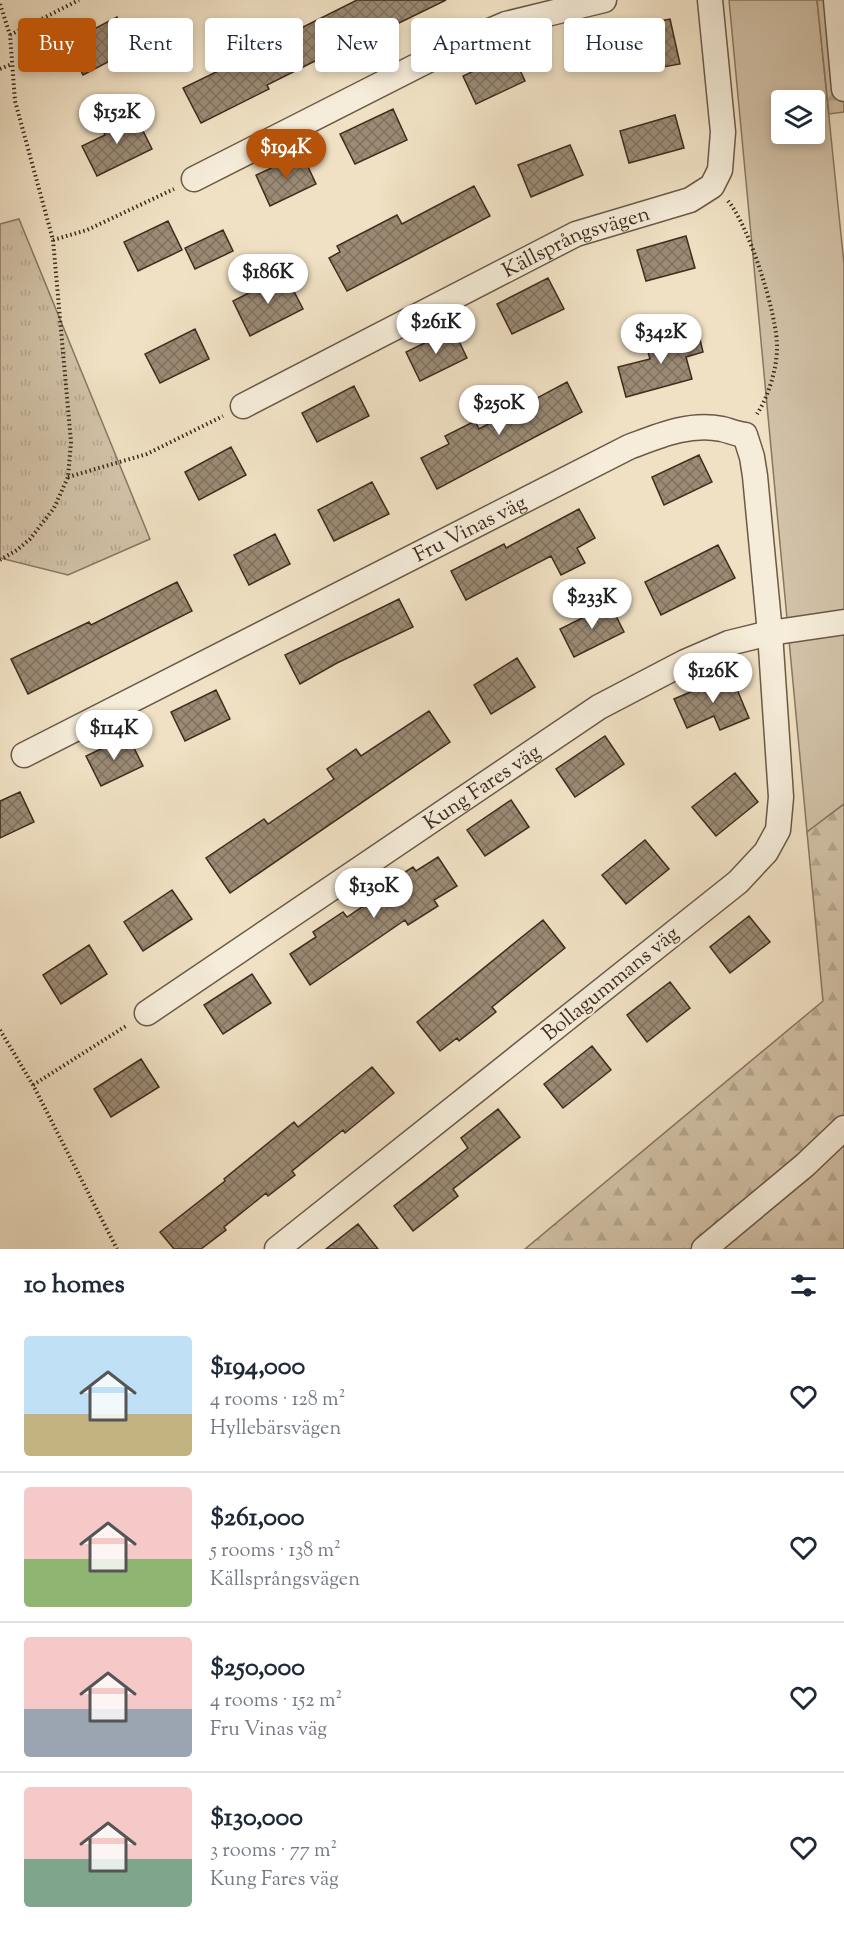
<!DOCTYPE html>
<meta charset="utf-8">
<style>
:root{--surface:#fff;--page:#f2f2f3;--text:#1f2937;--muted:#747a83;--line:#e0e1e3;--accent:#b45309}
body{margin:0;font-family:"Sorts Mill Goudy",serif;background:var(--page);color:var(--text);height:100vh;display:flex;flex-direction:column;font-size:22px;white-space:nowrap}
*{box-sizing:border-box;margin:0}
p{font-size:20px;color:var(--muted)}
.icon{flex:none;width:33px;height:33px;fill:none;stroke:currentColor;stroke-width:2;stroke-linecap:round;stroke-linejoin:round}
.map{position:relative;height:1249px;overflow:hidden}
.sheet{display:flex;flex-direction:column;background:var(--surface);flex:1}
.sheet>*{flex:none}
.top-card{position:absolute;left:18px;top:18px;width:808px;height:54px;display:flex;gap:12px}
.buttons{position:absolute;left:771px;top:90px;display:grid;gap:12px}
.buttons a{display:grid;place-items:center;width:54px;height:54px;border-radius:6px;background:var(--surface);box-shadow:0 3px 9px #0003;font-size:30px}
.price{position:absolute;translate:-50% -51px;padding:0 14px;border-radius:21px;background:#fff;color:#222;font-size:20px;line-height:39px;filter:drop-shadow(0 2px 3px #0008)}
.price::after{content:'';position:absolute;left:50%;top:36px;width:18px;height:14px;margin-left:-9px;background:inherit;clip-path:polygon(0 0,100% 0,50% 100%)}
.price.selected{background:var(--accent);color:#fff}
ul{padding:0;list-style:none}
li{display:flex;align-items:center;gap:18px;height:150px;padding:0 24px}
li+li{border-top:2px solid var(--line)}
li span{display:grid;place-items:center;flex:none;width:168px;height:120px;border-radius:6px;color:#555}
li>.icon{margin-inline-start:auto}
span .icon{width:72px;height:72px;fill:#fffc;stroke-width:1}
li b{font-size:26px}
h2{display:flex;justify-content:space-between;align-items:center;height:72px;padding:0 24px;font-size:26px}
.tag{padding:0 21px;border-radius:6px;background:var(--surface);box-shadow:0 3px 9px #0003;font-size:21px;line-height:54px}
.tag.selected{background:var(--accent);color:#fff}
.map>svg:first-child{display:block}
.grass{fill:#d2c2a8;stroke:#887763;stroke-width:1.5;fill-rule:evenodd}
.forest{fill:url(#forest-firs);stroke:#887763;stroke-width:1.5}
.park{fill:url(#park-tufts);stroke:#887763;stroke-width:1.5}
.building{fill:url(#building-cross-hatch);stroke:#3f2c1e;stroke-width:1.5}
.lines{fill:none;stroke-linecap:round;stroke-linejoin:round}
.minor-casing{stroke:#6b5948;stroke-width:27}
.path{stroke:#3f2c1e;stroke-width:4;stroke-dasharray:1.5 3;stroke-linecap:butt}
.minor{stroke:#f5ecd9;stroke-width:24}
.labels{text-anchor:middle;stroke-width:4.5;stroke-linejoin:round;paint-order:stroke}
.street-label{font-size:21px;fill:#3f2c1e;stroke:#f5ecd9}
</style>
<div class="map">
<svg width="844" height="1249" viewBox="0 0 844 1249">
<defs>
<pattern id="forest-firs" width="22" height="20" patternUnits="userSpaceOnUse" patternTransform="scale(1.5)"><rect width="22" height="20" fill="#d2c2a8"/><path d="M5 1l3.5 6h-7zM16 11l3.5 6h-7z" fill="#b5a790"/></pattern>
<pattern id="park-tufts" width="24" height="20" patternUnits="userSpaceOnUse" patternTransform="scale(1.5)"><rect width="24" height="20" fill="#d2c2a8"/><path d="M3 7l-1-3M5 7V3M7 7l1-3M15 17l-1-3M17 17v-4M19 17l1-3" fill="none" stroke="#b5a790"/></pattern>
<pattern id="building-cross-hatch" width="8" height="8" patternUnits="userSpaceOnUse" patternTransform="scale(1.5)"><rect width="8" height="8" fill="#9b8a74"/><path d="M0 0l8 8M0 8l8-8" fill="none" stroke="#80715f"/></pattern>
</defs>
<rect width="100%" height="100%" fill="#f0e1c4"/>
<filter id="stains"><feTurbulence type="fractalNoise" baseFrequency=".00333" numOctaves="4"/><feColorMatrix values="0 0 0 0 .2 0 0 0 0 .09 0 0 0 0 .02 0 0 0 .5 -.17"/></filter>
<radialGradient id="worn" r=".72"><stop offset=".6" stop-color="#630" stop-opacity="0"/><stop offset="1" stop-color="#630" stop-opacity=".3"/></radialGradient>
<!-- grass -->
<path class="grass" d="M729 0H817L844 264V804L807 832ZM782 100H814V134H782Z"/>
<!-- forest -->
<path class="forest" d="M817 0H844V112L829 114Z
M844 804V1249H525L823 1001 807 832Z"/>
<!-- park -->
<path class="park" d="M19 219 150 539 68 575 0 558V224Z"/>
<!-- building -->
<path class="building" d="M357 0H446L399 23 397 20 267 85 269 89 201 123 183 88 280 41 279 39Z
M117 17 133 49 83 75 67 43Z
M670 19 680 64 652 69 642 24Z
M512 53 525 81 476 104 463 76Z
M393 109 407 140 355 164 340 134Z
M134 113 152 149 97 176 82 146 105 135 102 129Z
M675 115 684 148 629 163 620 131Z
M570 145 583 175 531 197 518 165Z
M302 154 316 184 270 206 256 175Z
M474 186 490 216 347 291 329 258 340 252 337 246 397 215 402 224Z
M168 221 182 250 138 271 124 242Z
M223 230 233 251 195 269 185 248Z
M686 236 695 268 646 281 637 250Z
M285 274 303 309 250 336 233 301Z
M548 278 564 309 512 334 497 304Z
M195 329 209 359 160 383 145 354Z
M453 329 467 358 420 381 406 352Z
M698 331 703 352 686 357 692 379 626 397 618 367 650 359 646 345Z
M567 382 582 412 437 489 421 458 449 444 445 436 475 421 479 429Z
M354 386 369 416 317 442 302 413Z
M231 447 246 475 199 500 185 472Z
M699 455 712 482 664 505 652 477Z
M372 482 389 514 334 541 318 510Z
M579 509 595 538 577 548 585 563 561 575 551 556 466 600 451 571 504 544 506 548Z
M275 534 290 564 249 585 234 555Z
M718 545 735 578 661 615 645 582Z
M177 582 192 611 28 694 11 659 89 622 91 625Z
M399 599 413 627 337 663 300 684 285 655Z
M610 604 624 632 574 657 560 629Z
M517 658 535 687 491 714 474 685Z
M731 675 749 718 720 730 714 716 687 728 674 699Z
M216 690 230 719 185 741 171 712Z
M429 711 450 742 230 893 206 858 264 819 268 824 334 779 327 769 356 749 361 756Z
M128 736 143 766 101 786 86 756Z
M605 736 624 764 575 797 556 769Z
M735 773 758 802 716 836 692 807Z
M20 792 34 822 0 838V801Z
M511 800 529 827 485 856 467 830Z
M645 840 669 869 626 904 602 875Z
M438 857 457 886 434 900 438 906 408 925 405 920 310 985 290 954 316 937 313 932 343 912 347 917 384 892 381 887 413 867 416 871Z
M172 890 192 919 143 951 124 922Z
M749 916 770 942 730 973 710 947Z
M543 920 565 948 492 1007 496 1012 459 1041 457 1038 440 1051 417 1022Z
M89 945 107 974 61 1004 43 975Z
M252 974 271 1003 223 1034 204 1005Z
M670 982 690 1008 647 1042 627 1015Z
M592 1046 611 1070 563 1108 544 1084Z
M141 1059 159 1087 111 1117 94 1089Z
M372 1067 394 1093 345 1133 343 1130 292 1171 295 1175 268 1196 266 1193 224 1227 226 1230 201 1249H174L160 1232 225 1181 224 1179 294 1122 298 1127Z
M498 1109 520 1137 453 1189 458 1196 413 1231 394 1206 468 1148 461 1138Z
M358 1224 378 1249H326Z"/>
<g class="lines">
<defs>
<g id="minor">
<path d="M836 0 844 89"/>
<path d="M194 179 464 42 506 24 604 0"/>
<path id="s1" d="M243 406 576 234 690 200 712 186 720 170 723 132 710 0"/>
<path id="s2" d="M24 755 629 447C658 436 690 422 722 429 730 431 737 434 745 435L752 457 755 476 770 633 781 797 778 830 766 852 738 882 277 1249"/>
<path id="s3" d="M147 1013 599 707 685 662 729 643 770 633 844 622"/>
<path d="M704 1249 805 1165 844 1128"/>
</g>
</defs>
<!-- minor casing -->
<use href="#minor" class="minor-casing"/>
<!-- path -->
<path class="path" d="M0 4 10 35 15 101 53 240 71 442 68 477 54 508 30 539 17 550 0 560
M10 35 79 0
M0 69 12 64
M728 201C749 225 778 317 777 348 777 369 768 397 757 414
M53 240 87 230 174 189
M68 477 147 454 223 416
M0 1030 33 1085 117 1249
M33 1085 126 1026"/>
<!-- minor -->
<use href="#minor" class="minor"/>
</g>
<g class="labels">
<!-- street labels -->
<g class="street-label">
<text dy="7" stroke="none"><textPath href="#s1" startOffset="372">Källsprångsvägen</textPath></text>
<text dy="7" stroke="none"><textPath href="#s2" startOffset="500">Fru Vinas väg</textPath></text>
<text dy="7" stroke="none"><textPath href="#s3" startOffset="404">Kung Fares väg</textPath></text>
<text transform="translate(610 983) rotate(-39)" y="7">Bollagummans väg</text>
</g>
</g>
<rect width="100%" height="100%" filter="url(#stains)"/>
<rect width="100%" height="100%" fill="url(#worn)"/>
</svg>
<div class="buttons">
<a><svg class="icon" aria-label="layers" viewBox="0 0 24 24"><path d="M12 4l9 5-9 5-9-5zM3 14l9 5 9-5"/></svg></a>
</div>
<b class="price" style="left:117px;top:145px">$152K</b>
<b class="price selected" style="left:286px;top:180px">$194K</b>
<b class="price" style="left:268px;top:305px">$186K</b>
<b class="price" style="left:436px;top:355px">$261K</b>
<b class="price" style="left:661px;top:365px">$342K</b>
<b class="price" style="left:499px;top:436px">$250K</b>
<b class="price" style="left:592px;top:630px">$233K</b>
<b class="price" style="left:713px;top:704px">$126K</b>
<b class="price" style="left:114px;top:761px">$114K</b>
<b class="price" style="left:374px;top:919px">$130K</b>
<div class="top-card">
<a class="tag selected">Buy</a>
<a class="tag">Rent</a>
<a class="tag">Filters</a>
<a class="tag">New</a>
<a class="tag">Apartment</a>
<a class="tag">House</a>
</div>
</div>
<section class="sheet">
<h2>10 homes<svg class="icon" aria-label="filters" viewBox="0 0 24 24"><path d="M4 7h16M4 17h16"/><circle cx="9" cy="7" r="2"/><circle cx="15" cy="17" r="2"/></svg></h2>
<ul>
<li><span style="background:linear-gradient(#bfe0f5 65%,#c2b280 0)"><svg class="icon" aria-label="home" viewBox="0 0 24 24"><path d="M3 11l9-7 9 7M6 9v11h12V9"/></svg></span><div><b>$194,000</b><p>4 rooms · 128 m²</p><p>Hyllebärsvägen</p></div><svg class="icon" aria-label="heart" viewBox="0 0 24 24"><path d="M12 20l-8-8c-3-5 5-10 8-4 3-6 11-1 8 4z"/></svg></li>
<li><span style="background:linear-gradient(#f6c9c9 60%,#8fb573 0)"><svg class="icon" aria-label="home" viewBox="0 0 24 24"><path d="M3 11l9-7 9 7M6 9v11h12V9"/></svg></span><div><b>$261,000</b><p>5 rooms · 138 m²</p><p>Källsprångsvägen</p></div><svg class="icon" aria-label="heart" viewBox="0 0 24 24"><path d="M12 20l-8-8c-3-5 5-10 8-4 3-6 11-1 8 4z"/></svg></li>
<li><span style="background:linear-gradient(#f6c9c9 60%,#9aa5b1 0)"><svg class="icon" aria-label="home" viewBox="0 0 24 24"><path d="M3 11l9-7 9 7M6 9v11h12V9"/></svg></span><div><b>$250,000</b><p>4 rooms · 152 m²</p><p>Fru Vinas väg</p></div><svg class="icon" aria-label="heart" viewBox="0 0 24 24"><path d="M12 20l-8-8c-3-5 5-10 8-4 3-6 11-1 8 4z"/></svg></li>
<li><span style="background:linear-gradient(#f6c9c9 60%,#7fa58c 0)"><svg class="icon" aria-label="home" viewBox="0 0 24 24"><path d="M3 11l9-7 9 7M6 9v11h12V9"/></svg></span><div><b>$130,000</b><p>3 rooms · 77 m²</p><p>Kung Fares väg</p></div><svg class="icon" aria-label="heart" viewBox="0 0 24 24"><path d="M12 20l-8-8c-3-5 5-10 8-4 3-6 11-1 8 4z"/></svg></li>
</ul>
</section>
